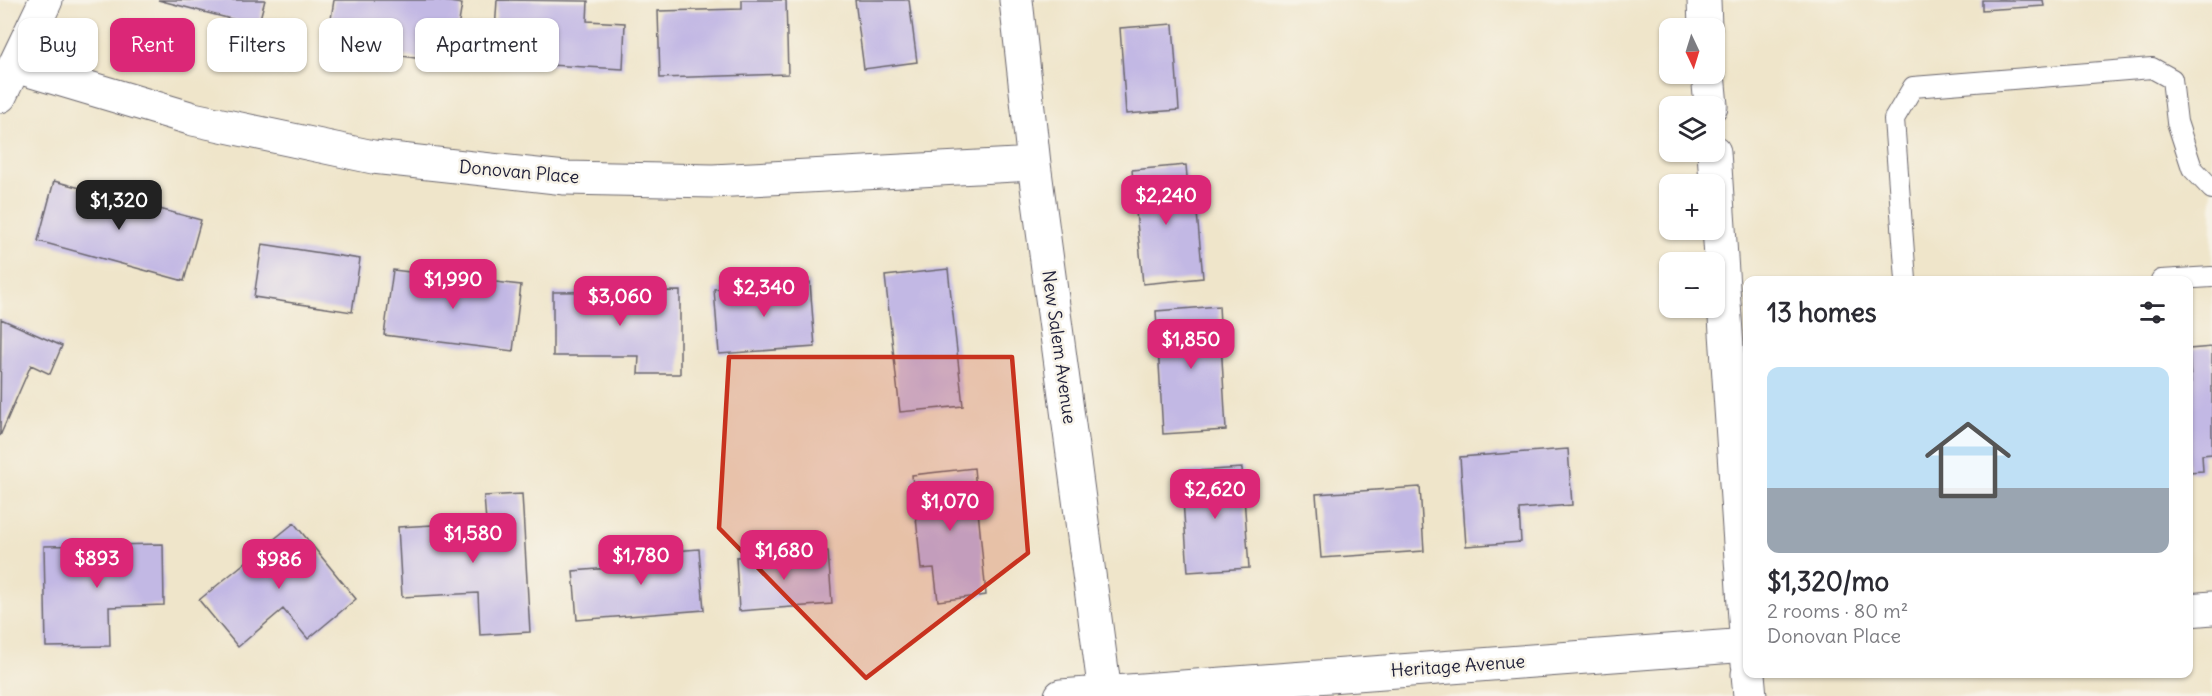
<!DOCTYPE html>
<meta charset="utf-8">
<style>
:root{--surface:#fff;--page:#f2f2f3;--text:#2b2b33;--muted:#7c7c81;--accent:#db2777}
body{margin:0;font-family:Delius,sans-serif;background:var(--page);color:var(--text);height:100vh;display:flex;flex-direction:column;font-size:22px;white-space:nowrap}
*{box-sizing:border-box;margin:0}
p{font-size:20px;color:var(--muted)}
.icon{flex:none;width:33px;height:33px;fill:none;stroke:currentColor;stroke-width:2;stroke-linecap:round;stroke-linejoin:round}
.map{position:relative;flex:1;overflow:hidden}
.sheet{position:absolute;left:1743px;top:276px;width:450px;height:402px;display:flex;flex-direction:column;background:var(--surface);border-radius:12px;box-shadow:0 2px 4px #0004}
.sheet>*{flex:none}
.top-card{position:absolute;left:18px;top:18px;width:570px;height:54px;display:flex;gap:12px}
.needle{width:39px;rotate:176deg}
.buttons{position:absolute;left:1659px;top:18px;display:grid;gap:12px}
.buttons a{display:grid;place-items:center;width:66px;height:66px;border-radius:12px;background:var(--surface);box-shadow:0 2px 4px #0004;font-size:30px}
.price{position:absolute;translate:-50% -51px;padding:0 14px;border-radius:12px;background:var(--accent);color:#fff;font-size:20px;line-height:39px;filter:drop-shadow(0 2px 3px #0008)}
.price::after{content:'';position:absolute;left:50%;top:36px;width:18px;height:14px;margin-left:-9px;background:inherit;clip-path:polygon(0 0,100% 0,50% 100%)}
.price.on{background:#222;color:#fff}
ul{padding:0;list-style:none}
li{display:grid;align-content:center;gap:12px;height:318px;padding:0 24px}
li span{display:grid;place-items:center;height:186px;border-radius:12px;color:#555}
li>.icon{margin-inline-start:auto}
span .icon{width:108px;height:108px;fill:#fffc;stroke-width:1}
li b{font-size:26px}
h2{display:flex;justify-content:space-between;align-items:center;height:72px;padding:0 24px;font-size:26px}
.chip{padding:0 21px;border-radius:12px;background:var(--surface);box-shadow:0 2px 4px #0004;font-size:21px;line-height:54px}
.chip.on{background:var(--accent);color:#fff}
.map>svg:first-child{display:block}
.building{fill:#c2b8e4}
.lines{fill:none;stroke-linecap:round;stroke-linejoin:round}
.lane-casing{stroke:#6a666d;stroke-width:22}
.street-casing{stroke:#6a666d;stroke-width:35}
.secondary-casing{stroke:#6a666d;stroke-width:35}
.lane{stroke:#fff;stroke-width:20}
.street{stroke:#fff;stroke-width:33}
.secondary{stroke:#fff;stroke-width:33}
.marked{fill:#c8321e;fill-opacity:0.2;stroke:#c8321e;stroke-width:4.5;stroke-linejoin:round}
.labels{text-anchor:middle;stroke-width:5;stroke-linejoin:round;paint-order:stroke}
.street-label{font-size:18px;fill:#22223b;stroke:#f7f3e8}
</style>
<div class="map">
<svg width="2212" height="696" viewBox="0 0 2212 696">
<rect width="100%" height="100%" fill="#f7f3e8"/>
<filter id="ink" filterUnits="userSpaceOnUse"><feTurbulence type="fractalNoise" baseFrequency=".0167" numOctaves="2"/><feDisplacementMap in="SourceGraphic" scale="12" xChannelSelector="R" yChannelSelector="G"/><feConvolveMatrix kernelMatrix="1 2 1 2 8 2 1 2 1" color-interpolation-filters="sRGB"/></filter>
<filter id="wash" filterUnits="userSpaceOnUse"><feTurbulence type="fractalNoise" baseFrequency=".008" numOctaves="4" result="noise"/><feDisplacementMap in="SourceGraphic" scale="24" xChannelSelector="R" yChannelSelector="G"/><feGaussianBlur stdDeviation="1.35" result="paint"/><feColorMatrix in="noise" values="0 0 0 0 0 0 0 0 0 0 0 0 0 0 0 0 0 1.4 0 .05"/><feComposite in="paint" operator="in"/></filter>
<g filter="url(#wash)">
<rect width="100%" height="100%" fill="#efe5ca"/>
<g id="blocks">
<!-- building -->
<path class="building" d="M158 0H265L258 26Z
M334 0H437L462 4 452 64 327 44Z
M497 0 588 1 587 21 625 23 623 69 493 62Z
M742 0H786L788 74 660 78 658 11 742 9Z
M855 0H909L917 62 864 69Z
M1982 0H2043L2044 6 1982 10Z
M1173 24 1179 110 1126 114 1120 28Z
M1186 165 1190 213H1197L1203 278 1143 284 1132 170Z
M54 181 201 220 184 281 38 241Z
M262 244 360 259 352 312 254 297Z
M948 269 963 406 900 412 885 276Z
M393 270 521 285 513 351 384 335Z
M810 282 815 347 719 354 714 289Z
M680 291V374H638L639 356H553V292Z
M1219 306 1226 430 1163 434 1156 311Z
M1 319 62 346 50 374 31 365 0 436Z
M2212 347V454L2202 455 2203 471 2188 472V382H2191L2189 349Z
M1568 449 1572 505 1519 509 1521 542 1466 546 1460 457Z
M974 468 986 595 938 601 934 568 921 569 912 475Z
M1242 468 1249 568 1188 572 1181 472Z
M1420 487 1424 551 1321 558 1316 494Z
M522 494 530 632 480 635 478 593 402 597 398 527 486 522 484 496Z
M294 523 356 599 308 639 283 609 238 647 199 600Z
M163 544 164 605 109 607 110 646 46 647 44 546Z
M699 549 704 610 577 620 573 571 610 568 609 556Z
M828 551 832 604 739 611 736 557Z"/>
</g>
</g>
<g filter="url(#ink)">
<use href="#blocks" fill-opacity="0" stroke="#6a666d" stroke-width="1.5"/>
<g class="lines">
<defs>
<path id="lane" d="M1906 280 1894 119 1913 87 2152 68 2172 79 2177 122 2192 168 2212 189
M2161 280 2212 277"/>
<path id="street" d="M1016 0 1034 164 1105 693
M15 66 193 119 373 157 565 178 713 181 1034 164
M0 96 46 0
M2188 610 2212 608
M1061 696 1748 645"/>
<path id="secondary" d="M1704 0 1705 28
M1708 74 1711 106
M1714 152 1748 664
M1748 674 1750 696"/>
</defs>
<!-- lane casing -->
<use href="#lane" class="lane-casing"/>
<!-- street casing -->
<use href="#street" class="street-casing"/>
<!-- secondary casing -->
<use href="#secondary" class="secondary-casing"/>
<!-- lane -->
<use href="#lane" class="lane"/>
<!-- street -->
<use href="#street" class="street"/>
<!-- secondary -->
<use href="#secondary" class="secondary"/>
</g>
</g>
<!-- marked area -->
<path class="marked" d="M729 357H1012L1028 553 866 678 719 528Z"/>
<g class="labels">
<!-- street labels -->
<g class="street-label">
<text transform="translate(519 172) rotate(5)" y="6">Donovan Place</text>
<text transform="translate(1059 347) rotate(82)" y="6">New Salem Avenue</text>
<text transform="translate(1458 666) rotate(-4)" y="6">Heritage Avenue</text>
</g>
</g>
</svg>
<div class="buttons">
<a><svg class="needle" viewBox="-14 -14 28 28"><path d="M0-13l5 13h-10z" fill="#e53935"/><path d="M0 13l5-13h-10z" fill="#7c7c81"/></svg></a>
<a><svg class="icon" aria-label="layers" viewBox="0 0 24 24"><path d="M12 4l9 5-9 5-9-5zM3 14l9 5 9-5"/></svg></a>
<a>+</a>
<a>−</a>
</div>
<b class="price" style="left:1166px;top:226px">$2,240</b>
<b class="price on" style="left:119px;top:231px">$1,320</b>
<b class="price" style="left:453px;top:310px">$1,990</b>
<b class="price" style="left:764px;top:318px">$2,340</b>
<b class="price" style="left:620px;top:327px">$3,060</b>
<b class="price" style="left:1191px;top:370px">$1,850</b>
<b class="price" style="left:1215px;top:520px">$2,620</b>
<b class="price" style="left:950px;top:532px">$1,070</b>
<b class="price" style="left:473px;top:564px">$1,580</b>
<b class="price" style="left:784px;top:581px">$1,680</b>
<b class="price" style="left:641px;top:586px">$1,780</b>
<b class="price" style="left:97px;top:589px">$893</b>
<b class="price" style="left:279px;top:590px">$986</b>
<div class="top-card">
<a class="chip">Buy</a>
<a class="chip on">Rent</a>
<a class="chip">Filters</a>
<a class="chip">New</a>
<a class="chip">Apartment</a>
</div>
<section class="sheet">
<h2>13 homes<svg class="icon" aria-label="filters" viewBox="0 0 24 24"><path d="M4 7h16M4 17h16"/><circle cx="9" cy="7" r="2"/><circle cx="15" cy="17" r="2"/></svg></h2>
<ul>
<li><span style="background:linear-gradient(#bfe0f5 65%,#9aa5b1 0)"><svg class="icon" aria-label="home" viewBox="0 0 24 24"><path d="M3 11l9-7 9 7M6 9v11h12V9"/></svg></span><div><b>$1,320/mo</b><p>2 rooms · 80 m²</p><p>Donovan Place</p></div></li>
</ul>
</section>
</div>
